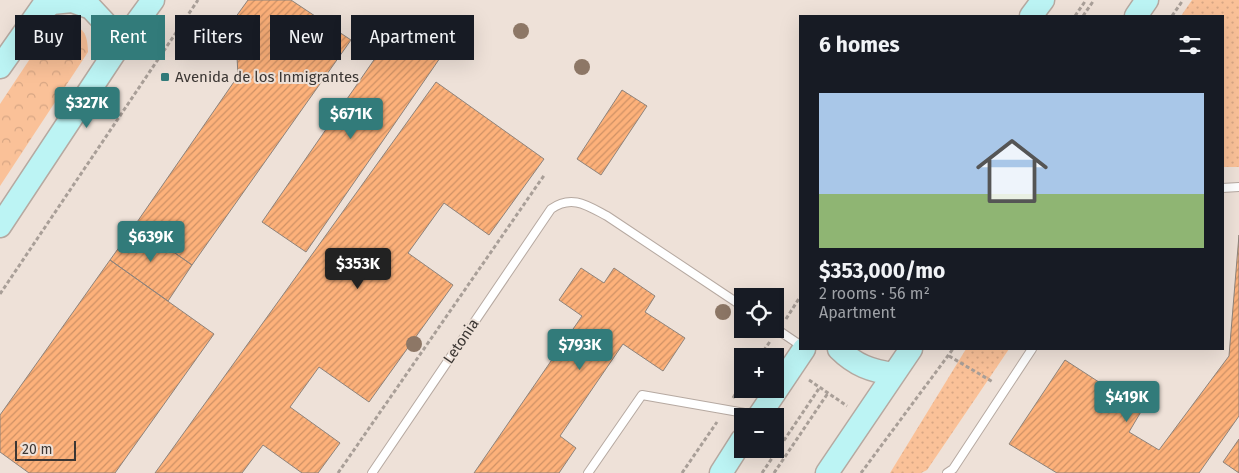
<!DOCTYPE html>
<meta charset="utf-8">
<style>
:root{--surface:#171b24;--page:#242831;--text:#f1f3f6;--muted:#9ea1a6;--line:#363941;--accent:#327b7a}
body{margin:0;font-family:"Fira Sans",sans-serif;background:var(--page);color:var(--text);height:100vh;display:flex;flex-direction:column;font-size:19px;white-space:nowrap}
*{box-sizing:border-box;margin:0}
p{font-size:16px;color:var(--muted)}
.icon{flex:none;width:28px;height:28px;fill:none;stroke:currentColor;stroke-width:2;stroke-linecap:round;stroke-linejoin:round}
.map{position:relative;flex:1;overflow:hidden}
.details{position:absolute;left:799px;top:15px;width:425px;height:335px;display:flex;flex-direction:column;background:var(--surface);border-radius:0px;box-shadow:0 5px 20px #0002}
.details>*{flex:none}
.banner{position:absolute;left:15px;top:15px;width:475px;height:45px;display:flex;gap:10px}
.tools{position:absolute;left:734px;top:288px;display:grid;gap:10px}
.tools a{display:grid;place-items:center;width:50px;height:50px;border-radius:0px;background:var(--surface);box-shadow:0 5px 20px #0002;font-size:25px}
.scale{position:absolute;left:15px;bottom:12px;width:61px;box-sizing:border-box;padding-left:5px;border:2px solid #3c3734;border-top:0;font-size:14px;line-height:18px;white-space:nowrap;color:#3c3734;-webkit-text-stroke:4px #eee1d8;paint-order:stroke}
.price{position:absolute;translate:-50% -42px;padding:0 11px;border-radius:5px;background:var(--accent);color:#fff;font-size:16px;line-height:32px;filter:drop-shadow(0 1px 2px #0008)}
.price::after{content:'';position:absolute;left:50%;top:30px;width:15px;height:11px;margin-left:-8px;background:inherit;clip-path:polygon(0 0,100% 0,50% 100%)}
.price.active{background:#222;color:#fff}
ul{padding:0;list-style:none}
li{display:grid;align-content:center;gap:10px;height:265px;padding:0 20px}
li+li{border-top:1px solid var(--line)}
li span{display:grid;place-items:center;height:155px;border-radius:0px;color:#555}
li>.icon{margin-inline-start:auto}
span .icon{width:90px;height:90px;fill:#fffc;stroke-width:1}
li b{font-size:21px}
h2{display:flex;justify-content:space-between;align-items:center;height:60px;padding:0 20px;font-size:21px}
.tag{padding:0 18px;border-radius:0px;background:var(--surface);box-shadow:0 5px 20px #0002;font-size:18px;line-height:45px}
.tag.active{background:var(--accent);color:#fff}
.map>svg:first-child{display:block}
.grass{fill:url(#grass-dots)}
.park{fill:url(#park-crowns)}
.building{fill:url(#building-hatch);stroke:#8e837b}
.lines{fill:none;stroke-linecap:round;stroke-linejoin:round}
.lane-casing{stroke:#b6a9a1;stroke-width:10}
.secondary-casing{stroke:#b6a9a1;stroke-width:25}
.path{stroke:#a99f98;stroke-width:3;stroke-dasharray:4 2.5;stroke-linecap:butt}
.lane{stroke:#fff;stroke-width:8}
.secondary{stroke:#bcf4f4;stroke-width:22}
.tree{fill:#8d7766}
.poi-dot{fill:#327b7a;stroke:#eee1d8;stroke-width:2}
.labels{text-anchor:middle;stroke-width:4;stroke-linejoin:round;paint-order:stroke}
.poi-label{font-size:15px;fill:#3c3734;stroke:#eee1d8;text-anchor:start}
.street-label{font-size:15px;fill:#3c3734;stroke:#eee1d8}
</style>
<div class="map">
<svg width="1239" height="473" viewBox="0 0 1239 473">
<defs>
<pattern id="grass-dots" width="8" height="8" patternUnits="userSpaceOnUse" patternTransform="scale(1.25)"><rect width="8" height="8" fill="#fac198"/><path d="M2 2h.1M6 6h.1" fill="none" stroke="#d7a684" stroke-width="1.8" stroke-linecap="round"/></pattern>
<pattern id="park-crowns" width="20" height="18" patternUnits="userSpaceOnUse" patternTransform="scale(1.25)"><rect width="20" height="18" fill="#fac198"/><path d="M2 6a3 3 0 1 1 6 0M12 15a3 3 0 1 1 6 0" fill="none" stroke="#d7a684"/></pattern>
<pattern id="building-hatch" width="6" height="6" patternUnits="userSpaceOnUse" patternTransform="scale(1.25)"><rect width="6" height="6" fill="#fdb17a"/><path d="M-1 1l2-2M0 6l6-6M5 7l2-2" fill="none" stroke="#ce9165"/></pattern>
</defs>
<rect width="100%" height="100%" fill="#eee1d8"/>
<!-- grass -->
<path class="grass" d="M1192 0H1239V167H1223L1222 16H1181Z
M966 349H1009L927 470 921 473H890Z"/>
<!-- park -->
<path class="park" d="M65 22C84 29 87 31 88 52L0 186V104L51 27Z"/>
<!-- building -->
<path class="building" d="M248 0H291L351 40 192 265 135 225 238 76 235 18Z
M396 28 440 58 306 252 262 222Z
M436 82 544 159 489 235 444 203 408 253 453 285 369 402 319 367 290 407 340 443 318 473H302L263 445 242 473H155Z
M622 90 647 106 601 175 577 159Z
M135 225 192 265 168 301 110 260Z
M1239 235V416L1199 473H1057L1009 444 1065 360 1142 410 1129 432 1159 450 1229 356Z
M110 260 214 334 115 473H29L0 452V415Z
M581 268 604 283 614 268 655 296 645 312 685 338 663 371 623 344 560 436 576 448 559 473H474L582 316 559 300Z
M1239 439V473L1223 462Z"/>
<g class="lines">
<defs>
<path id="lane" d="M1222 188 1239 187
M775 328 800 345
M372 473 551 209C572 194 588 206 607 216L742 306
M588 473 642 395 756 415
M947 473 953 469 1032 349"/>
<path id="secondary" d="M37 15 52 3 72 1 91 8 105 23 110 42 115 52
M1031 16 1043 0
M1136 16 1147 0
M0 67 45 3
M0 226 115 52 153 0
M839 349C855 365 871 371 894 374
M759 416 804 349
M721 473 742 440
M827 473 911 349"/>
</defs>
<!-- lane casing -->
<use href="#lane" class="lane-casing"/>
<!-- secondary casing -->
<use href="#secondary" class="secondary-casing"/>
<!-- path -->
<path class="path" d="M1075 16 1086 0
M1083 16 1094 0
M1172 16 1183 0
M0 294 198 0
M786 319 800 297
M764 351 773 356
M760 356 771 340
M949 356 993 382
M809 380 847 406
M733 398 742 383
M338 473 545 174
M682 473 717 422
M762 473 820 387
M774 473 828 393
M861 473 953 349"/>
<!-- lane -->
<use href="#lane" class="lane"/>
<!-- secondary -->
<use href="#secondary" class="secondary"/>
</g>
<!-- trees -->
<g class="tree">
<circle cx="521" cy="31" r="8"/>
<circle cx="582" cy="67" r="8"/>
<circle cx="723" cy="312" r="8"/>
<circle cx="414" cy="344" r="8"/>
</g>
<!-- markers -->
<rect class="poi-dot" x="160" y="72" width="10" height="10" rx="2.5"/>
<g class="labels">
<!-- poi labels -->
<g class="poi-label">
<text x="175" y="82">Avenida de los Inmigrantes</text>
</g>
<!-- street labels -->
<g class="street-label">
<text transform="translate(461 341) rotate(-56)" y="5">Letonia</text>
</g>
</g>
</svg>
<div class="tools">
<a><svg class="icon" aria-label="locate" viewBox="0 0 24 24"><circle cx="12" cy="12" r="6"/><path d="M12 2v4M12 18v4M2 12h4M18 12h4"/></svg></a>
<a>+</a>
<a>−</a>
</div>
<div class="scale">20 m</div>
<b class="price" style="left:87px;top:129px">$327K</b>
<b class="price" style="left:351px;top:140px">$671K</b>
<b class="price" style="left:151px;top:263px">$639K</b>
<b class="price active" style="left:358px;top:290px">$353K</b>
<b class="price" style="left:580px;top:371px">$793K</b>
<b class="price" style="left:1127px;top:423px">$419K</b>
<div class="banner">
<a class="tag">Buy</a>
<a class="tag active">Rent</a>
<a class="tag">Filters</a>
<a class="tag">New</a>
<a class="tag">Apartment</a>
</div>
<section class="details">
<h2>6 homes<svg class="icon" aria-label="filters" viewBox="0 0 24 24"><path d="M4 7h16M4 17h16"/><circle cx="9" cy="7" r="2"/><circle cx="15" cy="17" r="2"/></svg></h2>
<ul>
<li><span style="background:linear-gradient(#a9c7e8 65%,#8fb573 0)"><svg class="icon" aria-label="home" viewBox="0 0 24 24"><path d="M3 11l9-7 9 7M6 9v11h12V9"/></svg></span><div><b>$353,000/mo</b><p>2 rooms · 56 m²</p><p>Apartment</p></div></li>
</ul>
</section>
</div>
